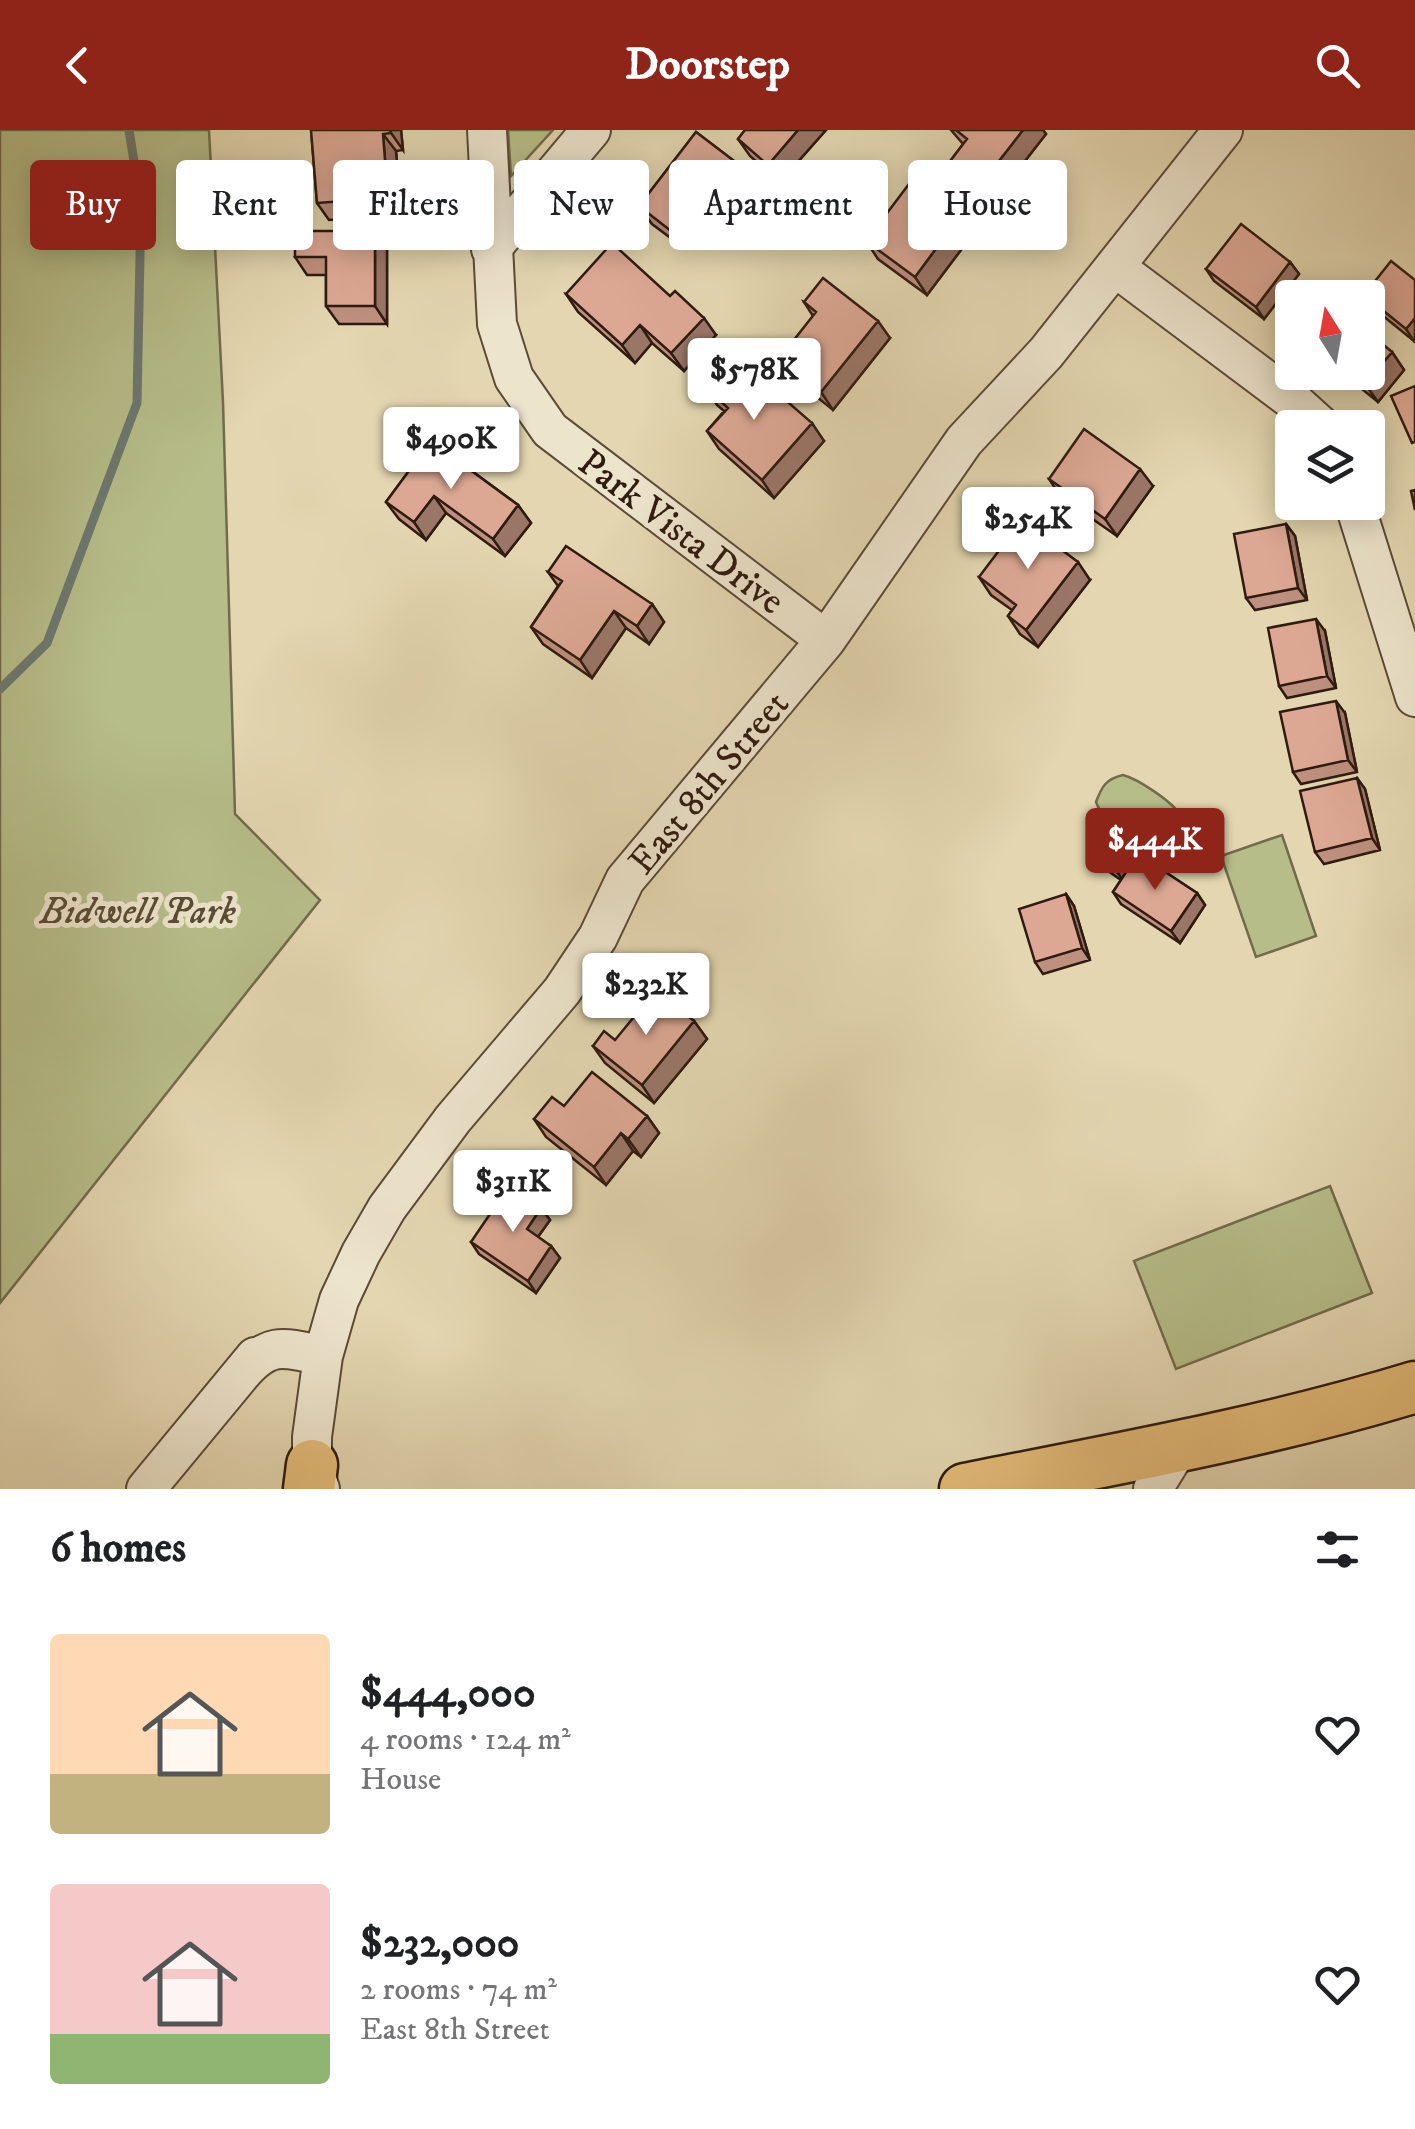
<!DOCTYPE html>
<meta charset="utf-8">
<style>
:root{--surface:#fff;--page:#f2f2f2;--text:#202124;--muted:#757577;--accent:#8f2418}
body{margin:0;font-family:"IM FELL DW Pica",serif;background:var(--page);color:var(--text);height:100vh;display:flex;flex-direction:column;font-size:38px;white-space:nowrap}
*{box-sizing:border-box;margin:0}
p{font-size:32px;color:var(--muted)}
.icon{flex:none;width:55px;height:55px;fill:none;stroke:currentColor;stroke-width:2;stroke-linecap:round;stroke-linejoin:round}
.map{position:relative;height:1359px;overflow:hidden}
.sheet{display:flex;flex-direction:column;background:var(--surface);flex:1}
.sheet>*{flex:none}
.guide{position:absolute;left:30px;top:30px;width:1355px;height:90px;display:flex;gap:20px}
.needle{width:65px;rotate:349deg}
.fabs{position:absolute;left:1275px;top:150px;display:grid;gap:20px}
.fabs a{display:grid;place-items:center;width:110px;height:110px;border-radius:10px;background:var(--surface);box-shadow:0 5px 25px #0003;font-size:50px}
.price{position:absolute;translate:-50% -85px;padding:0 22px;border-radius:10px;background:#fff;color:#222;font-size:32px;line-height:65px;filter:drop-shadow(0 2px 5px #0008)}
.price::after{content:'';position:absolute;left:50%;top:60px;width:30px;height:22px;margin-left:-15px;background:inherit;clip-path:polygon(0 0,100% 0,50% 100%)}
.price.active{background:var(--accent);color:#fff}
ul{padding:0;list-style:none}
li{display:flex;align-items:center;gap:30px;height:250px;padding:0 50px}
li span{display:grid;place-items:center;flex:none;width:280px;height:200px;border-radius:10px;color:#555}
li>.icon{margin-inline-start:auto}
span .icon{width:120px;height:120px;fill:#fffc;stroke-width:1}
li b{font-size:42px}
h2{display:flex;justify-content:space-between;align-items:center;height:120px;padding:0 50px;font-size:42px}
.pill{padding:0 35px;border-radius:10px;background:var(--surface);box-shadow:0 5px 25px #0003;font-size:35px;line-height:90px}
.pill.active{background:var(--accent);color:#fff}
header{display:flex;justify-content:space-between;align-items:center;height:130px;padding:0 50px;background:var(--accent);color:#fff;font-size:45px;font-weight:800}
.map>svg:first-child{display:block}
.green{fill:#b6bd89;stroke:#726c4c;stroke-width:2.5}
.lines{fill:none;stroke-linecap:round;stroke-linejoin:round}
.stream{stroke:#6d7970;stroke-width:9}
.minor-casing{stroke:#5c4a37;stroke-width:42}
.major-casing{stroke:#2f1b0f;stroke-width:55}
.minor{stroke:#ede4cc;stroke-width:38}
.major{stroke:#e2bb78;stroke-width:50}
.wall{fill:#bd907f;stroke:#2f1b0f;stroke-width:2.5}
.shaded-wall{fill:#9a7668;stroke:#2f1b0f;stroke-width:2.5}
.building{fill:#dca894;stroke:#2f1b0f;stroke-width:2.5}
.labels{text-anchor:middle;stroke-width:10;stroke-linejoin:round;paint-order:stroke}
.street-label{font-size:38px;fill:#2f1b0f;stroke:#ede4cc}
.park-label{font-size:38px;font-style:italic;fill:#584c34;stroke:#ede4cc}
</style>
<header><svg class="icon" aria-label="back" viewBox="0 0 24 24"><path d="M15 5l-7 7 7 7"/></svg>Doorstep<svg class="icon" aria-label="search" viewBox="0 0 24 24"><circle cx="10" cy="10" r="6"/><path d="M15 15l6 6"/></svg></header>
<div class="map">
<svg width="1415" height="1359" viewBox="0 0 1415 1359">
<rect width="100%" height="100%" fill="#e3d6b0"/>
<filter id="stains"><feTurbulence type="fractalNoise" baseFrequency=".002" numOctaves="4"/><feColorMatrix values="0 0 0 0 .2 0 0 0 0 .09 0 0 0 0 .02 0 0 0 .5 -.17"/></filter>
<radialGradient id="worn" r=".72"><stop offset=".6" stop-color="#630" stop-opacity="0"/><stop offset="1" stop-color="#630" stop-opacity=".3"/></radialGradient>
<!-- green -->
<path class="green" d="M0 0H209L223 272 235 684 320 770 0 1173Z
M508 0H553L511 46Z
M1123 645C1138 649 1173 672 1180 685 1189 700 1174 727 1155 722 1146 720 1136 709 1129 704 1113 694 1103 690 1096 672 1102 656 1106 649 1123 645Z
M1282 705 1316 806 1256 827 1221 726Z
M1330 1056 1372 1163 1176 1239 1134 1131Z"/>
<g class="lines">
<!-- stream -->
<path class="stream" d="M0 559 47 513 137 273 141 76 129 0"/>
<defs>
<path id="minor" d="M487 0 497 194 514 248 550 300 826 510
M491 119 591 0
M1115 137 1291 269 1323 298
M1354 372 1415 567
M241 1244C269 1211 284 1217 323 1226
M146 1359 255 1227
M320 1359 312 1335V1307L323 1226 339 1170 361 1123 387 1078 453 989 562 861 598 807 625 750 826 510 964 311 1046 223 1223 0
M1153 1359 1180 1315"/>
<path id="major" d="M309 1359 312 1335
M965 1359C1115 1329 1268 1302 1415 1257"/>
</defs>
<!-- minor casing -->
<use href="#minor" class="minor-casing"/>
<!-- major casing -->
<use href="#major" class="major-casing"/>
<!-- minor -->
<use href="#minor" class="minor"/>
<!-- major -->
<use href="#major" class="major"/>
</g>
<!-- wall -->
<path class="wall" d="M311 0H401L403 20 396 21 401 85 329 90 317 73Z
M745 0H826L780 52 750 26 738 9Z
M951 0H1043L1046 4 993 72 963 48 951 30 963 14Z
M696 2 763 53 775 71 757 95 742 84 733 95 713 80 684 118 652 94 639 76Z
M976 100 927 165 878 129 866 111Z
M375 101 387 118V194H339L326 176V145H307L295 127Z
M1290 132 1299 144 1264 189 1214 151 1206 139Z
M1415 150 1414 211 1372 177 1368 168 1364 165Z
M566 164 716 205 684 241 652 213 635 233 578 182Z
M804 172 890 208 833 280 791 246 779 229 813 186Z
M1392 222 1404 240 1378 272 1341 242H1368Z
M705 257 764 270 824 311 774 368 719 319 707 301 724 281 717 275Z
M431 311 518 375 531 393 505 426 446 383 426 410 399 389 386 372Z
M1049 349 1153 356 1117 406 1061 367Z
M1286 394 1295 406 1307 470 1255 480 1246 468Z
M548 442 652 474 664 492 649 514 626 498 592 548 543 514 531 497 558 456Z
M979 447 1090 450 1038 517 1020 504 1008 486 1012 480 991 465Z
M1325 501 1336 558 1287 568 1279 556Z
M1345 583 1357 642 1301 654 1293 642Z
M1357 648 1365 659 1380 720 1324 734 1315 722Z
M1142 708 1150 720 1144 728 1197 763 1205 775 1180 813 1121 774 1113 762 1121 750 1101 736 1092 724Z
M1066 764 1074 776 1090 830 1043 844 1035 832Z
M694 891 707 909 654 973 605 933 593 916Z
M564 976 647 986 659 1003 641 1027 633 1021 606 1055 546 1007 534 989Z
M541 1078 550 1090 538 1107 551 1116 560 1128 536 1163 479 1124 471 1112Z"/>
<!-- shaded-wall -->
<path class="shaded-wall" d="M390 0H401L403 20 391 3Z
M798 0H826L780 52 768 35Z
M1023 0H1043L1046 4 993 72 981 54Z
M383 4 396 21 401 85 388 68Z
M763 53 775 71 757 95 744 78Z
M701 62 713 80 684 118 671 101Z
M729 66 742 84 733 95 721 77Z
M963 82 976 100 927 165 915 147Z
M375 101 387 118V194L375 176Z
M1290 132 1299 144 1264 189 1256 177Z
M704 188 716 205 684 241 671 223Z
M1415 188V210L1414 211 1406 199Z
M878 191 890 208 833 280 821 262Z
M640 195 652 213 635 233 622 215Z
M1392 222 1404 240 1378 272 1365 254Z
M812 293 824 311 774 368 762 350Z
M1140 339 1153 356 1117 406 1105 389Z
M434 366 446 383 426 410 414 392Z
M518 375 531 393 505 426 493 409Z
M1286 394 1295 406 1307 470 1298 458Z
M1078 432 1090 450 1038 517 1026 500Z
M652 474 664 492 649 514 637 496Z
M614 481 626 498 592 548 580 530Z
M1316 489 1325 501 1336 558 1327 546Z
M1336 571 1345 583 1357 642 1348 630Z
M1357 648 1365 659 1380 720 1372 708Z
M1142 708 1150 720 1126 754 1117 742Z
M1197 763 1205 775 1180 813 1171 801Z
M1066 764 1074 776 1090 830 1082 818Z
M694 891 707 909 654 973 642 955Z
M647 986 659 1003 641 1027 628 1009Z
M621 1003 633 1021 606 1055 594 1037Z
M541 1078 550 1090 535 1111 527 1099Z
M551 1116 560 1128 536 1163 528 1151Z"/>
<!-- building -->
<path class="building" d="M311 0H390L391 3 383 4 388 68 317 73Z
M745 0H798L768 35 738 9Z
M956 0H1023L981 54 951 30 967 9Z
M696 2 763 53 744 78 729 66 721 77 701 62 671 101 639 76Z
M915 46 963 82 915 147 866 111Z
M1241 94 1290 132 1256 177 1206 139Z
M295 101H375V176H326V127H295Z
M612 113 670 166 675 161 704 188 671 223 640 195 622 215 566 164Z
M1391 131 1415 150V188L1406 199 1364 165Z
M823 148 878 191 821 262 779 229 816 182 804 172Z
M1308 154 1325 168H1297Z
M1292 173V195L1282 187Z
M1368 202 1392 222 1365 254 1350 242H1368Z
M724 235 764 270 774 260 812 293 762 350 707 301 728 278 705 257Z
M1415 256V312L1412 313 1391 266Z
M1084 299 1140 339 1105 389 1049 349Z
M431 311 518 375 493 409 434 366 414 392 386 372Z
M1415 360V380L1411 361Z
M1022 390 1078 432 1026 500 1008 486 1016 475 979 447Z
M1286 394 1298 458 1246 468 1234 404Z
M566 416 652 474 637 496 614 481 580 530 531 497 562 451 548 442Z
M1316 489 1327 546 1279 556 1268 498Z
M1336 571 1348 630 1293 642 1280 582Z
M1357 648 1372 708 1315 722 1300 661Z
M1116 690 1142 708 1117 742 1092 724Z
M1138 724 1197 763 1171 801 1113 762Z
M1066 764 1082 818 1035 832 1019 779Z
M656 860 694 891 642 955 593 916 604 901 615 910Z
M592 942 647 986 628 1009 621 1003 594 1037 534 989 552 967 564 976Z
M509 1056 541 1078 527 1099 551 1116 528 1151 471 1112Z"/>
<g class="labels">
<!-- street labels -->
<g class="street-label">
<text transform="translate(682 401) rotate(37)" y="13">Park Vista Drive</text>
<text transform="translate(708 652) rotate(-50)" y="13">East 8th Street</text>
</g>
<!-- park labels -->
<g class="park-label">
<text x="138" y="793">Bidwell Park</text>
</g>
</g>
<rect width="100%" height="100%" filter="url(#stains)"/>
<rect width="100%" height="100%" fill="url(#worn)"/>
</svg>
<div class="fabs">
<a><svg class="needle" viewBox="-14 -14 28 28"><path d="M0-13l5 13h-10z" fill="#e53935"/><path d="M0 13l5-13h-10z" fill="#757577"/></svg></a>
<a><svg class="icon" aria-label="layers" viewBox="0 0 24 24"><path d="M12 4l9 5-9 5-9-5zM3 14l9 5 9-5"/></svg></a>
</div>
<b class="price" style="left:754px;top:293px">$578K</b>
<b class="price" style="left:451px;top:362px">$490K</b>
<b class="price" style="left:1028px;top:442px">$254K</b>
<b class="price active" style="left:1155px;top:763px">$444K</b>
<b class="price" style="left:646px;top:908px">$232K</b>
<b class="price" style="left:513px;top:1105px">$311K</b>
<div class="guide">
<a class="pill active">Buy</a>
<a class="pill">Rent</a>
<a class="pill">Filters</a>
<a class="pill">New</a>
<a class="pill">Apartment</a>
<a class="pill">House</a>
</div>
</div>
<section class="sheet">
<h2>6 homes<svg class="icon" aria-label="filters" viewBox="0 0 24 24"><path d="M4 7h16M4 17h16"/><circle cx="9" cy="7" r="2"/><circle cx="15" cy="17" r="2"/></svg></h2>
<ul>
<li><span style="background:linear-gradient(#ffd9b3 70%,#c2b280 0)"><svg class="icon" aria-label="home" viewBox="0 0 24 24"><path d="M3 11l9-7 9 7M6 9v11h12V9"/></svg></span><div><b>$444,000</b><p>4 rooms · 124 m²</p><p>House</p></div><svg class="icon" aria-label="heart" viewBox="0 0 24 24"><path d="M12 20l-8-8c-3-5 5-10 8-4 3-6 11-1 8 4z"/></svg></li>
<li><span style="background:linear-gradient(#f6c9c9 75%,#8fb573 0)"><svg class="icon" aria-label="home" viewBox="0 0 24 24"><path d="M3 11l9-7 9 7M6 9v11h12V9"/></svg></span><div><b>$232,000</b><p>2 rooms · 74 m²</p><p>East 8th Street</p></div><svg class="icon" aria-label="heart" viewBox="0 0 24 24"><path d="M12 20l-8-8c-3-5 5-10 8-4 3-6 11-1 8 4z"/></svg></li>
</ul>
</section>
